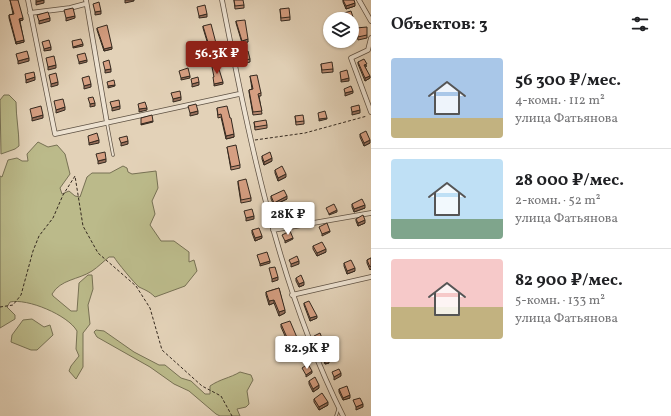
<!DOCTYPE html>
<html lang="ru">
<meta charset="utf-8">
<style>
:root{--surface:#fff;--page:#f6f6f6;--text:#202124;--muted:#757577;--line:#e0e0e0;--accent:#8f2418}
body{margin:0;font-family:Vollkorn,serif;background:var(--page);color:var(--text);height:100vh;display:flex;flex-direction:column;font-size:15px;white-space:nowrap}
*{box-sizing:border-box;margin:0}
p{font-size:13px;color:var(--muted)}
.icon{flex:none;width:22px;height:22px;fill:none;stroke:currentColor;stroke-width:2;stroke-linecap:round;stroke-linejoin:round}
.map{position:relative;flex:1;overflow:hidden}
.sheet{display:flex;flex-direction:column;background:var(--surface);width:300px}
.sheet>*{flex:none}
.controls{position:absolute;left:323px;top:12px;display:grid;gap:8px}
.controls a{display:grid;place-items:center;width:36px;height:36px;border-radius:50%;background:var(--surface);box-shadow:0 1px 3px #0004;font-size:20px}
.price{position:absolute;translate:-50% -34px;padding:0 9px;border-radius:4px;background:#fff;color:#222;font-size:13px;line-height:26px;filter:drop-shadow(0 1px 2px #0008)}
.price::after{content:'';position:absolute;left:50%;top:24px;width:12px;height:9px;margin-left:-6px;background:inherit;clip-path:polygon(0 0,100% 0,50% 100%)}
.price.current{background:var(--accent);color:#fff}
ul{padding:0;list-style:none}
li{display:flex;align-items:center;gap:12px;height:100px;padding:0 20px}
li+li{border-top:1px solid var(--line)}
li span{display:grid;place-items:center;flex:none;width:112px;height:80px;border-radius:4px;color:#555}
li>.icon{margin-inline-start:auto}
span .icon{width:48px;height:48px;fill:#fffc;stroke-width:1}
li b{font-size:17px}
h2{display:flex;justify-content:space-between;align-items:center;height:48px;padding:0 20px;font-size:17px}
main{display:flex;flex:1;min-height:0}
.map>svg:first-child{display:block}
.green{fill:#bbba8a;stroke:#777154}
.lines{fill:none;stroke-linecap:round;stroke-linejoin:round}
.service-casing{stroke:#5f5244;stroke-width:3.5}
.minor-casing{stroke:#5f5244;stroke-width:5.5}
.path{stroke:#33281e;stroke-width:1;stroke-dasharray:3 2;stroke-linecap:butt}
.service{stroke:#ede2d1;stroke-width:2}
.minor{stroke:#ede2d1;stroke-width:4}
.wall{fill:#b88970;stroke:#33281e}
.shaded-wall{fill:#966f5b;stroke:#33281e}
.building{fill:#d69f82;stroke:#33281e}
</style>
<main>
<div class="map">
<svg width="371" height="416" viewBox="0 0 371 416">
<rect width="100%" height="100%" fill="#e3d2b8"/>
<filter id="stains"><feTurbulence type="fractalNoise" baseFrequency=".005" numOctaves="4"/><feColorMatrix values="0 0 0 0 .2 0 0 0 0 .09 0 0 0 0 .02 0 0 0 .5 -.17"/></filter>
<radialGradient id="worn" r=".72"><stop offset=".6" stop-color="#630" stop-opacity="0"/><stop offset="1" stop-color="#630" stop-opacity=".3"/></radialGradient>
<!-- green -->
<path class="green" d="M4 95H9L16 102C16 117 19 131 19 146L15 149 1 154 0 100Z
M38 142 48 147 57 145 65 154 70 174 60 188 62 194 69 191 75 196 80 197 87 177 92 173H110L123 166 127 168 128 172 132 174 156 171 158 188 152 201 155 214 150 225 161 241H174L189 252V262L194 260 197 271 185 286 155 297C149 291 145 290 139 287 135 284 116 261 114 257H109C104 261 98 267 92 271 78 280 61 279 52 294L53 296 71 311H77L79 283 88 275H92L93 289 88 305 90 324 83 333V367L76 379 69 371 71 366 79 356 76 349 77 331C68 315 27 298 10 302L7 307 15 315V319L0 328V176L2 177 8 160 17 158 22 161H28L27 154Z
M32 319 44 327 50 325 53 335 37 350H31L11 342 12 335 23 320Z
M96 330 104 331 134 352 159 365H165L181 378 191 381 205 394H210V386C220 379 230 378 240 372L251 375 253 380 247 391 249 404 246 407 237 409 240 416H220L216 414 189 391 174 384 150 367 97 337 94 332Z"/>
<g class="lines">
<defs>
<path id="service" d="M107 123 113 155
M336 416 339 407"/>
<path id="minor" d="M28 0 55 134 239 94
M86 0 107 123
M222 0C250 142 278 286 343 416
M359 0 371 21
M30 13 70 8 85 4
M371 38 368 50 351 58 371 112
M273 230 371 213
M292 295 371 277"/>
</defs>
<!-- service casing -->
<use href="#service" class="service-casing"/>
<!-- minor casing -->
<use href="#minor" class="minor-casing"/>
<!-- path -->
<path class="path" d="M255 140 305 133 367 116
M0 307 13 305 21 295 33 251 39 236 53 218 63 195 75 176 83 226 98 253 136 286 150 308 162 350 202 386 221 396 232 416"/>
<!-- service -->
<use href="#service" class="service"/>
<!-- minor -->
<use href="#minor" class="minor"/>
</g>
<!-- wall -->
<path class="wall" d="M10 0 23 20 20 21 24 42 16 44 9 18V15L13 14Z
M234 0 244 5V8L235 9Z
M343 0 355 6 346 9 343 2Z
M280 9 290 17V20L281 21Z
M236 21 248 42 242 43 236 23Z
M203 26 217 49 210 51 203 28Z
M97 28 112 49 104 51 97 30Z
M356 28 367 35V38L358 40Z
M244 52 250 59V62L246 63Z
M358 62 367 66 365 67 370 78 365 81 358 64Z
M321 64 333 69V72L322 73Z
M250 76 261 93V96H259L262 114 253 115 249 92V90L252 89Z
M217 108 230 118 234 137 226 139 221 117 218 118Z
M295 116 304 121V124L296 125Z
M254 122 267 125V128L255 130Z
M360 134 370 143 364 146 360 137Z
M227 147 240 165V168L231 170Z
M262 156 272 161 264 165 262 159Z
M275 170 286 177 278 181 275 173Z
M238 181 251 198V201L241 203 238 184Z
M271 196 287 199 274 205 271 199Z
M352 204 365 208 354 212 352 207Z
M356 219 365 223 358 226 356 221Z
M252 230 262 238 255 241 252 233Z
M313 246 326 252 317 256 313 249Z
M371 258V269L370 270 367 263V260Z
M344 263 355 271 347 274 344 266Z
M296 278 304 285 299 287 296 281Z
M279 288 285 313 279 316 274 303 269 305 266 295V292Z
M304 303 317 318 310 321 304 305Z
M281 324 301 350 293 354 281 327Z
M322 353 329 363 325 364 322 356Z
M309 381 319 388 313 392 309 384Z
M339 389 350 398 343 400 339 392Z
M314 399 328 405 319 410 314 402Z"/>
<!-- shaded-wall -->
<path class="shaded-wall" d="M44 0V3L36 5V2Z
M125 0H134V1L125 3Z
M355 3V6L346 9V6Z
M101 11V14L95 15V12Z
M207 14V17L199 18V16Z
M75 16V18L66 21V18Z
M353 17V20H352V19H347Z
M23 18V20L19 21V19Z
M50 18V21L39 24V21Z
M248 39V42L242 43V41Z
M24 40V42L16 44V42Z
M83 44V46L73 48V47Z
M51 47V50L44 51V49Z
M112 47V49L104 51V49Z
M217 47V49L210 51V49Z
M29 58V61L18 64V61Z
M87 60V62L79 64V62Z
M56 65V68L48 70V67Z
M111 69V72L105 73V70Z
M190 76V78L181 80V78Z
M370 76V78L365 81V78Z
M35 77V80L26 83V80Z
M349 78V81L341 82V80Z
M58 82V85L51 87V84Z
M199 82V85L192 87V84Z
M223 82V84L214 86V84Z
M91 84V87L84 89V86Z
M115 85V86L108 88V86Z
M353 91V93L345 96V93Z
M181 97V100L173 102V99Z
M95 103V106L90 107V104Z
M120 106V109L112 111V108Z
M65 107V110L56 113V110Z
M147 108V110L139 112V109Z
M360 110V113L352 115V112Z
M198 111V114L190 116V113Z
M43 115V118L32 121V118Z
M327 118V119L319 121V119Z
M153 121V122L141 125V124Z
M234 134V137L226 139V136Z
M99 140V143L89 145V143Z
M370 140V143L364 146V143Z
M128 141V144L121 146V143Z
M272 158V161L264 165V162Z
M106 159V162L98 164V161Z
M286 174V177L278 181V178Z
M287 196V199L274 205V203Z
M365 205V208L354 212V209Z
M337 210V212L329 215V214Z
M254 216V219L246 221V218Z
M287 217V219L279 223V221Z
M365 220V223L358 226V223Z
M330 231V232L322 236V234Z
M262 236V238L255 241V238Z
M293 238V239L285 243V241Z
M326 249V252L317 256V253Z
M270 261V263L260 266V264Z
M299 261V264L291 267V264Z
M355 268V271L347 274V271Z
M278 277V280L272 282V279Z
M304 282V285L299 287V284Z
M274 300V303L269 305V301Z
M285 310V313L279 316V312Z
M317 316V318L310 321V318Z
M322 338V340L315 342V340Z
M301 347V350L293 354V351Z
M329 360V363L325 364V361Z
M312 371V373L306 377V375Z
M341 373V376L334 380V377Z
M319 385V388L313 392V389Z
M350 395V398L343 400V398Z
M328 402V405L319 410V407Z
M363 404V407L356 410V407Z"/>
<!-- building -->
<path class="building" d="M10 0H18L23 18 19 19 24 40 16 42 9 15 14 14Z
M36 0H44L36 2Z
M234 0H243L244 5 235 6Z
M343 0H354L355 3 346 6Z
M99 2 101 11 95 12 93 4Z
M205 5 207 14 199 16 197 7Z
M73 8 75 16 66 18 64 10Z
M289 8 290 17 281 18 280 9Z
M351 11 353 17 346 19 344 13Z
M48 12 50 18 39 21 37 15Z
M245 20 248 39 242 41 236 21Z
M211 24 217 47 210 49 203 26Z
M107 25 112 47 104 49 97 28Z
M367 27V35L358 37 356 28Z
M81 39 83 44 73 47 72 41Z
M49 40 51 47 44 49 42 42Z
M27 51 29 58 18 61 16 54Z
M248 51 250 59 246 60 244 52Z
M85 53 87 60 79 62 77 55Z
M54 56 56 65 48 67 46 58Z
M364 59 367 64 364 65 370 76 365 78 358 62Z
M109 60 111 69 105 70 103 62Z
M332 62 333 69 322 70 321 64Z
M218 66 223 82 214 84 213 77H214L212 67Z
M188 68 190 76 181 78 179 71Z
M347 70 349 78 341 80 340 72Z
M34 72 35 77 26 80 25 74Z
M56 73 58 82 51 84 49 75Z
M257 75 261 93 258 94 262 111 253 112 249 90 253 89 250 76Z
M89 76 91 84 84 86 82 78Z
M198 77 199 82 192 84 191 79Z
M114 80 115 85 108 86 107 82Z
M351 86 353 91 345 93 344 89Z
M180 91 181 97 173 99 171 93Z
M93 97 95 103 90 104 88 98Z
M63 99 65 107 56 110 54 101Z
M119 100 120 106 112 108 110 102Z
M145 102 147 108 139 109 138 104Z
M196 104 198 111 190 113 188 106Z
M359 105 360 110 352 112 351 107Z
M41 106 43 115 32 118 30 109Z
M227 106 230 118H231L234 134 226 136 221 114 218 115 217 108Z
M325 111 327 118 319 119 318 113Z
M152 115 153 121 141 124V118Z
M303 115 304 121 296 122 295 116Z
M266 120 267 125 255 127 254 122Z
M366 131 370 140 364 143 360 134Z
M97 133 99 140 89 143 88 136Z
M127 136 128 141 121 143 119 138Z
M236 145 240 165 231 167 227 147Z
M105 152 106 159 98 161 96 154Z
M270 152 272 158 264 162 262 156Z
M282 166 286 174 278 178 275 170Z
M246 179 251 198 241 200 238 181Z
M284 190 287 196 274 203 271 196Z
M362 199 365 205 354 209 352 204Z
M334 204 337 210 329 214 326 208Z
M252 209 254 216 246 218 244 211Z
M284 210 287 217 279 221 275 214Z
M363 215 365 220 358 223 356 219Z
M327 223 330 231 322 234 319 227Z
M259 228 262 236 255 238 252 230Z
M290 231 293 238 285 241 282 235Z
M322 242 326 249 317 253 313 246Z
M267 252 270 261 260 264 257 255Z
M297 256 299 261 291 264 289 260Z
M371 258V266L370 267 367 260Z
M351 260 355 268 347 271 344 263Z
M275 267 278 277 272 279 269 268Z
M301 275 304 282 299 284 296 278Z
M279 288 285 310 279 312 274 300 269 301 266 292Z
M309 301 317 316 310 318 304 303Z
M290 321 301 347 293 351 281 324Z
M320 333 322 338 315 340 314 336Z
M326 352 329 360 325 361 322 353Z
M308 364 312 371 306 375 302 368Z
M339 369 341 373 334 377 332 372Z
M315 377 319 385 313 389 309 381Z
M347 386 350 395 343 398 339 389Z
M322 393 328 402 319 407 314 399Z
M360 398 363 404 356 407 353 400Z"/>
<rect width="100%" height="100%" filter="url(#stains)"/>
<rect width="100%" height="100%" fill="url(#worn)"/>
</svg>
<div class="controls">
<a><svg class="icon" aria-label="layers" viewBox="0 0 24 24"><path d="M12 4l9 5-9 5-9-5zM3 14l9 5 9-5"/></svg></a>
</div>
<b class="price current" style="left:217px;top:75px">56.3K ₽</b>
<b class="price" style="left:288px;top:236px">28K ₽</b>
<b class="price" style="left:307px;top:370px">82.9K ₽</b>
</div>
<section class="sheet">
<h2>Объектов: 3<svg class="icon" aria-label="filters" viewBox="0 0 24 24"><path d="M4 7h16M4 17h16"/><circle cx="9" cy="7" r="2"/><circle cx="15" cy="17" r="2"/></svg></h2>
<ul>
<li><span style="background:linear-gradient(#a9c7e8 75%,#c2b280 0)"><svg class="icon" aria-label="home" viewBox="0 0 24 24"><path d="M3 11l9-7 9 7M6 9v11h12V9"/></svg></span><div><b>56 300 ₽/мес.</b><p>4-комн. · 112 m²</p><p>улица Фатьянова</p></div></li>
<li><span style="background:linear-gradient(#bfe0f5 75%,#7fa58c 0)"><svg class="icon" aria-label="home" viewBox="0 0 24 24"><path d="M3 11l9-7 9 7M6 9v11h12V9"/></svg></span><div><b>28 000 ₽/мес.</b><p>2-комн. · 52 m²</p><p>улица Фатьянова</p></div></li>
<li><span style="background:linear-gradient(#f6c9c9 60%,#c2b280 0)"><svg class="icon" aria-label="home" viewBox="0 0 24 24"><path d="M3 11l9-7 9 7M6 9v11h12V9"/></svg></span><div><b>82 900 ₽/мес.</b><p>5-комн. · 133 m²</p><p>улица Фатьянова</p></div></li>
</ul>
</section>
</main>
